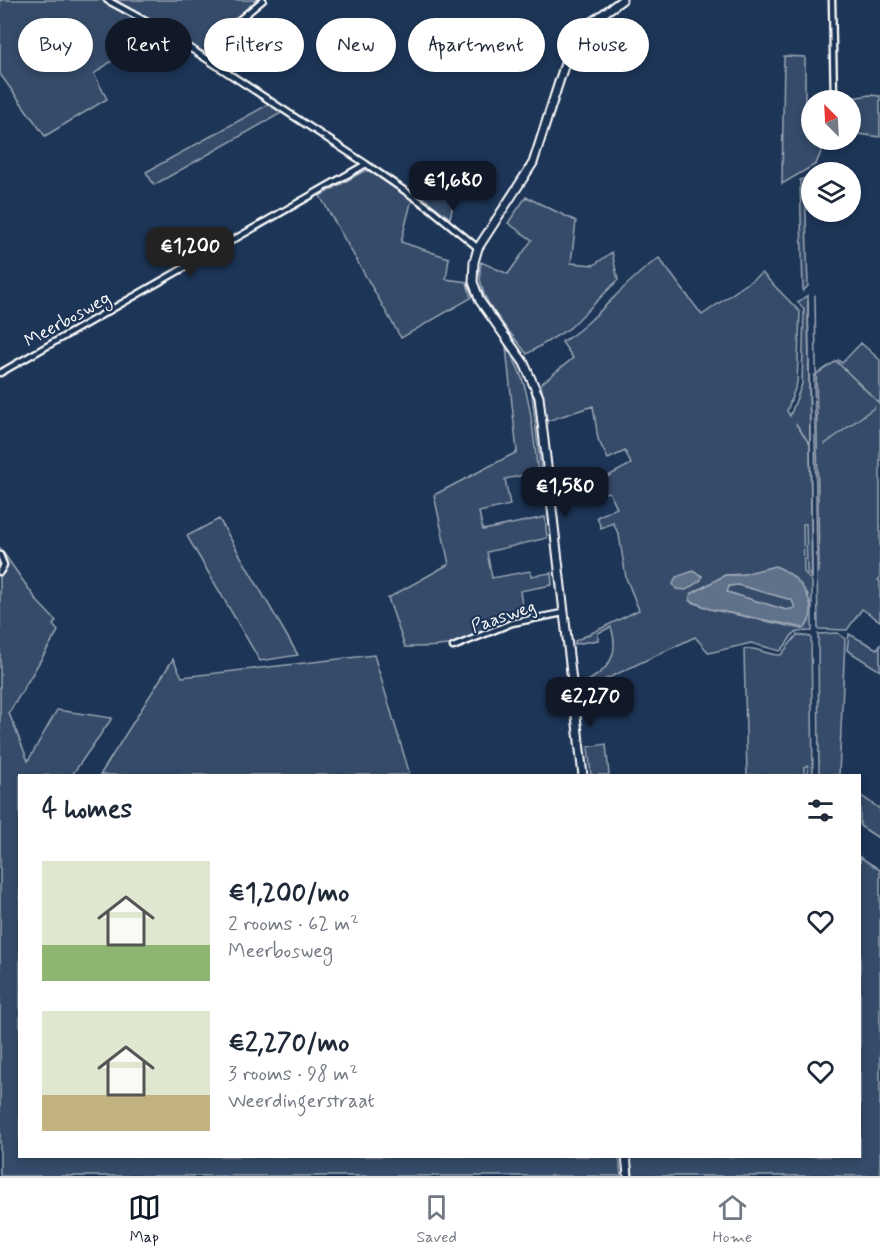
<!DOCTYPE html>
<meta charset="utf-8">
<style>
:root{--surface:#fff;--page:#f2f2f3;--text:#1f2937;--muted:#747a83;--line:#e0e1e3;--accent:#111827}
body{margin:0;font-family:Mynerve,sans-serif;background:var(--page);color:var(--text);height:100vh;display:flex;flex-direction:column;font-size:22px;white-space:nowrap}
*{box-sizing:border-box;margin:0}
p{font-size:20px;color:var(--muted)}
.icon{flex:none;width:33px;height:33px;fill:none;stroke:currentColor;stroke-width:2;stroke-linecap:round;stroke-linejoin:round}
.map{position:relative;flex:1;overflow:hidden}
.panel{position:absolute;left:18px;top:774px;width:843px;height:384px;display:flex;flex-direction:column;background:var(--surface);border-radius:0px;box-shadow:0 3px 9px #0003}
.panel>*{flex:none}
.banner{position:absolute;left:18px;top:18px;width:844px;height:54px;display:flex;gap:12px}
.needle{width:39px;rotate:336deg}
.buttons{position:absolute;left:801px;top:90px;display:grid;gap:12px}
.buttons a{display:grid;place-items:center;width:60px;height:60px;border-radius:50%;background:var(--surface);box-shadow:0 3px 9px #0003;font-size:30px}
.price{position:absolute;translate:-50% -51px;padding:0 14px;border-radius:12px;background:var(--accent);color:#fff;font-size:20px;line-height:39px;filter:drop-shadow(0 2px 3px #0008)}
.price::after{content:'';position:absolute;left:50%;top:36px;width:18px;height:14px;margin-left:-9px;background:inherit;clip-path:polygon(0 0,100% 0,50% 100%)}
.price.active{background:#222;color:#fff}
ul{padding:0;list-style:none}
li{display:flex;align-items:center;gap:18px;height:150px;padding:0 24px}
li span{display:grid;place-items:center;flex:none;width:168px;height:120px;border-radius:0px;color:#555}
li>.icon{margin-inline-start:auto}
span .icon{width:72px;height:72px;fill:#fffc;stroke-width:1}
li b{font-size:26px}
h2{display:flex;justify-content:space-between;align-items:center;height:72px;padding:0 24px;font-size:26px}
.tag{padding:0 21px;border-radius:27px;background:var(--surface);box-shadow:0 3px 9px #0003;font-size:21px;line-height:54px}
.tag.active{background:var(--accent);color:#fff}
.tabs{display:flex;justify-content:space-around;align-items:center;height:84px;border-top:2px solid var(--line);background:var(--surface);font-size:16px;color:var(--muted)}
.tabs a{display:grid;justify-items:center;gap:3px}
.tabs .active{color:var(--accent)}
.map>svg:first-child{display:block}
.green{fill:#364b69;stroke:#9aa5b4;stroke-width:1.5;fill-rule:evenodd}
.water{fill:#617289;stroke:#a0aab8;stroke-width:1.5;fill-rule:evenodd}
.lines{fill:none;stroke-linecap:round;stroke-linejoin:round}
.stream{stroke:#a0aab8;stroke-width:1.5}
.minor-casing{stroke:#fff;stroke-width:9}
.secondary-casing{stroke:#fff;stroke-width:11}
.minor{stroke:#1d3557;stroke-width:4.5}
.secondary{stroke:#1d3557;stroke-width:7}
.labels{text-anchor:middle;stroke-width:4.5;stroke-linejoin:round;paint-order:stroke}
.street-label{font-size:18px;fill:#fff;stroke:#1d3557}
</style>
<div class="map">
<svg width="880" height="1176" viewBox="0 0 880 1176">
<rect width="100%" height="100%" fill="#1d3557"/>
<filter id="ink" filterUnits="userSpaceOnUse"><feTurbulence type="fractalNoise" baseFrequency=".0167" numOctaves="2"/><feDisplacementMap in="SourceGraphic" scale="12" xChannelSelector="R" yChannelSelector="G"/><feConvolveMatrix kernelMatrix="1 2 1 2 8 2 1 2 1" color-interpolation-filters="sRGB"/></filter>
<g filter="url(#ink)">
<!-- green -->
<path class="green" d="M0 0H259L227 25 207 52 202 51 161 25 94 74 107 99 45 136 0 74Z
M784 56 805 57V129L811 130 812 140H826L816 164 782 184Z
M870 95 880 96V137L851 133 850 100H839Z
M269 104 283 112 154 185 146 172Z
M364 171H371L412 199 401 242 449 258 446 279 467 282 471 298 401 338 320 196Z
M805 178 808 286 803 291 800 180Z
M458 183 450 218 420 195Z
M526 197 576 221 571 263 594 265 612 252 618 280 570 328 527 354C507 327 473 298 481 262L508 274 532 240 508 223Z
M659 258 702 315 762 273 800 312 797 383 787 411 790 416 802 384 804 310 798 302 808 295 812 578 807 572 806 524H803L804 572 812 582V631C784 631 796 637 780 651L751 643 709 653 695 637 581 691 580 685C606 673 621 657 611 627L598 633V640L575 644V641L639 610 626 578 619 535 613 523 601 528 597 517 617 508 609 492 604 493 601 480 631 464 625 451 608 459 598 439 593 406 547 421 541 384 573 358 562 342C599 319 623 282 659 258ZM745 574 808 594 809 622 802 629 710 609 690 601 691 594 725 575Z
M861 343 880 360V578L878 580 880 581V621L862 609 847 630 818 629 814 376 838 360 842 363Z
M506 347C532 382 532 431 538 472L505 479 510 505 479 512 483 530 545 517 547 538 487 552 492 578 530 571 531 576 551 573 552 585 520 591 524 617C505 622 489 632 471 639 450 647 427 647 405 647L388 598 449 564 434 495 517 452Z
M531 386 538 412 546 489 540 466Z
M219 519 298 655 260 661 187 536Z
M0 548 38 602 56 621 53 625 58 631 9 713 28 761 57 710 112 718 72 775 20 776V1156H619L621 1176H0V557L6 567 7 565Z
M738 585 792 600 795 608 792 611 786 610 727 592 729 586Z
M838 633 845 639 839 775H819L818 634Z
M849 634 877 649 880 645V671L847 650Z
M797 635 811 637 813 775H808V765L804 767V775H747L744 649C756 646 767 656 781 655Z
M374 655 410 775H100L173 659 182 677Z
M606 744 609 775H591L588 747Z
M860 795 880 809V839L860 826Z
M860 857 880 870V1176H631L628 1157 860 1156Z"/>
<!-- water -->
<path class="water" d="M775 566C798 574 822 604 805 628L710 609 689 600 691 594 725 575H740ZM738 585 792 600 795 608 786 610 727 592 729 586Z
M693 571 702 576 701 580 686 590 676 589 673 584 676 577Z"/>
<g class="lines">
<!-- stream -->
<path class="stream" d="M815 295 819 572
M808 302 812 578
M837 362 880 404
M796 424 809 443
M825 444 875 407"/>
<defs>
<path id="minor" d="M107 0 164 31 366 164 431 209 478 248
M832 0 834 100
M208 60 227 30 263 0
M0 373 366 164
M0 555 4 565 0 572
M453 647 512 623 563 613"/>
<path id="secondary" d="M583 776 539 397 524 363 480 301 473 282 474 262 478 248 533 163 566 60 576 41 592 22 622 0
M626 1156 628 1176"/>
</defs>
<!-- minor casing -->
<use href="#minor" class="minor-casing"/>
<!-- secondary casing -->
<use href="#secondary" class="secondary-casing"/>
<!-- minor -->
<use href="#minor" class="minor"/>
<!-- secondary -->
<use href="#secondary" class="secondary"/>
</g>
</g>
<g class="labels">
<!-- street labels -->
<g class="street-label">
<text transform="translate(67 319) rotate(-29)" y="6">Meerbosweg</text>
<text transform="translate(503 616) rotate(-19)" y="6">Paasweg</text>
</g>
</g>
</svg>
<div class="buttons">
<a><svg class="needle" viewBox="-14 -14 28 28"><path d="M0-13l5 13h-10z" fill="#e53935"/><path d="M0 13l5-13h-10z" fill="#747a83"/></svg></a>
<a><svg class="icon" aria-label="layers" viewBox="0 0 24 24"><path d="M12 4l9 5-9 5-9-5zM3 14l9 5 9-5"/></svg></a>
</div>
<b class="price" style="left:453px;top:212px">€1,680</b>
<b class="price active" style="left:190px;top:278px">€1,200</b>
<b class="price" style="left:565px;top:518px">€1,580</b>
<b class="price" style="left:590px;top:728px">€2,270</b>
<div class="banner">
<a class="tag">Buy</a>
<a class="tag active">Rent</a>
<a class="tag">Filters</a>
<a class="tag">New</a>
<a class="tag">Apartment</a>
<a class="tag">House</a>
</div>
<section class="panel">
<h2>4 homes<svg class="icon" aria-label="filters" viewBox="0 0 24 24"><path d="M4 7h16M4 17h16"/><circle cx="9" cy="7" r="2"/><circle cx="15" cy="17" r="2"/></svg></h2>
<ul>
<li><span style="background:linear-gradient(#dfe7d0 70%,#8fb573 0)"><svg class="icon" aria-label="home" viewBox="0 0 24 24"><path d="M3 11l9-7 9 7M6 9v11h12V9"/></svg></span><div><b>€1,200/mo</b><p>2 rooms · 62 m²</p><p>Meerbosweg</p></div><svg class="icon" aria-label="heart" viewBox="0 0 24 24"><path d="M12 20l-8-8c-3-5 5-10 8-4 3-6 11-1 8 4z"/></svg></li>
<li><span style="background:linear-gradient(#dfe7d0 70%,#c2b280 0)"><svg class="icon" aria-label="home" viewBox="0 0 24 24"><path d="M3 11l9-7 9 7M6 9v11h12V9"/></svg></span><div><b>€2,270/mo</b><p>3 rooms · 98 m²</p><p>Weerdingerstraat</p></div><svg class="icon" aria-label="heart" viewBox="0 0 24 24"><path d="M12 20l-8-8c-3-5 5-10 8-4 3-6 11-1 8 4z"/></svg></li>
</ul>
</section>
</div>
<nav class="tabs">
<a class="active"><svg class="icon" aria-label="map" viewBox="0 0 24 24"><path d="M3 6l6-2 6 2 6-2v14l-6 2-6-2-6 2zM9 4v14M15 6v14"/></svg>Map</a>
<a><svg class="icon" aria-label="saved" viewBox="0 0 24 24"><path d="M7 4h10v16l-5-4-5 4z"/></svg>Saved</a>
<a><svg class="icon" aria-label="home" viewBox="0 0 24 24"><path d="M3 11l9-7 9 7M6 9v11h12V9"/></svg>Home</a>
</nav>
